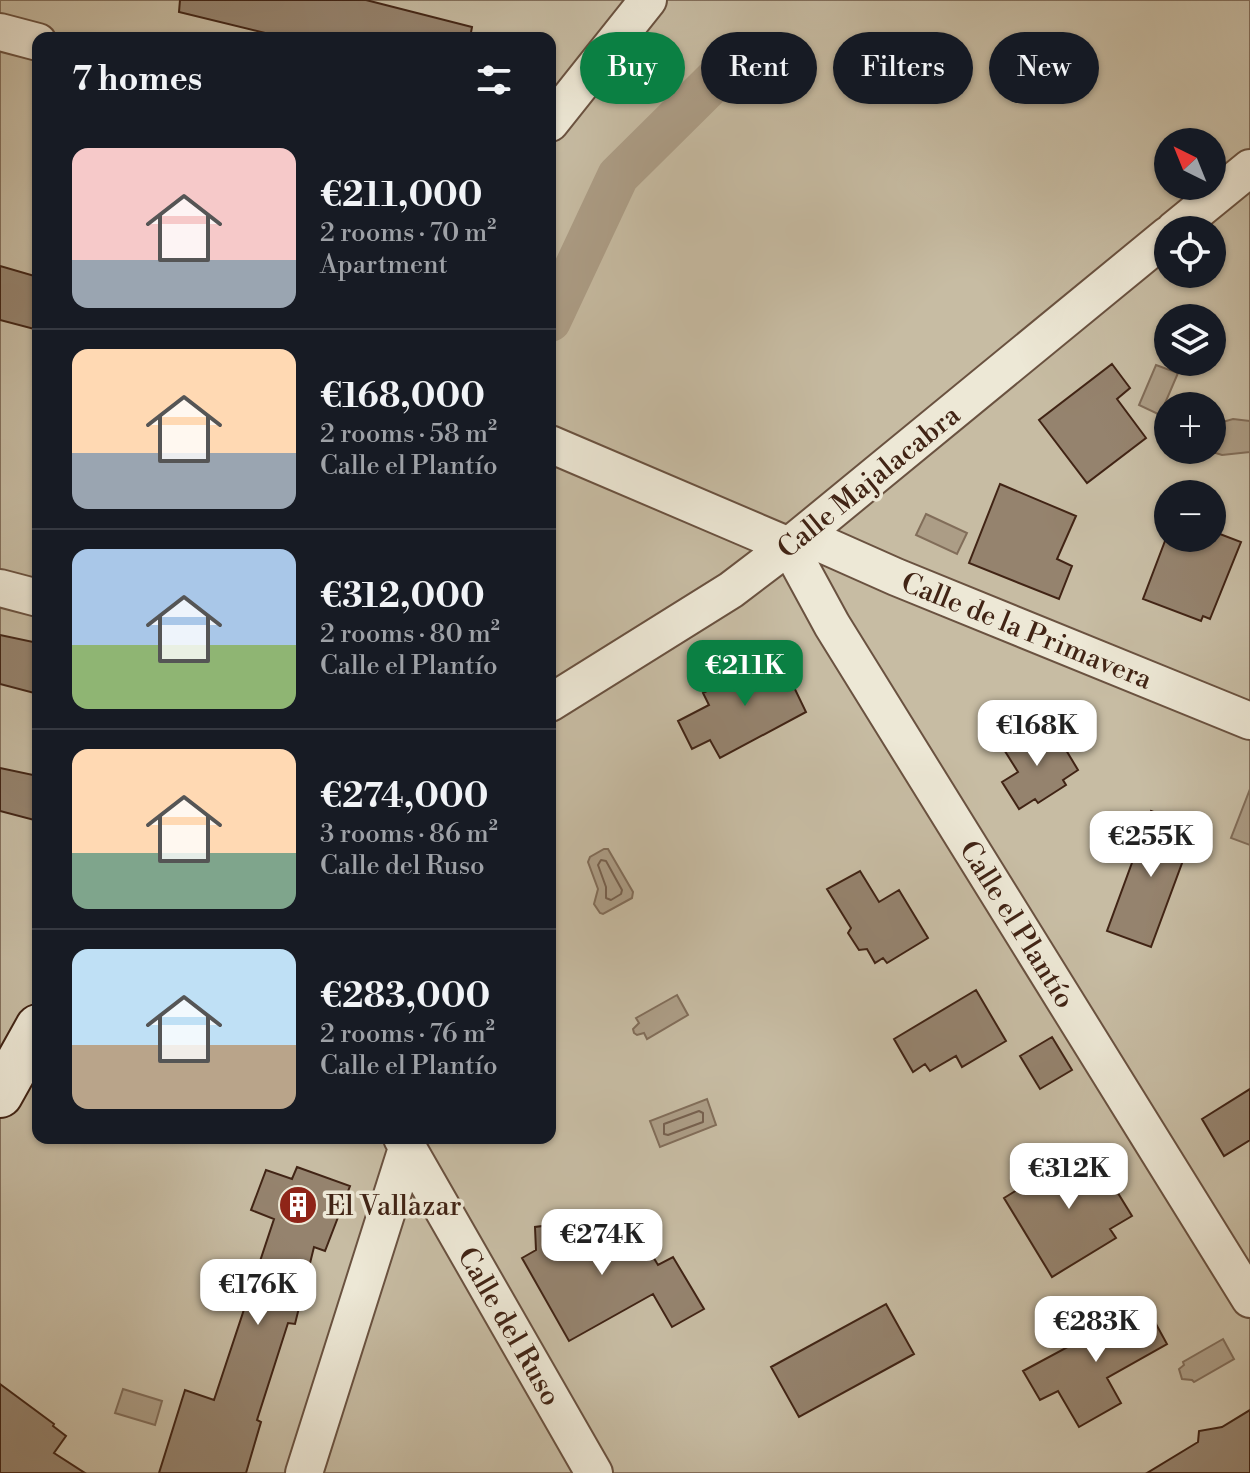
<!DOCTYPE html>
<meta charset="utf-8">
<style>
:root{--surface:#171b24;--page:#242831;--text:#f1f3f6;--muted:#9ea1a6;--line:#363941;--accent:#0b8043}
body{margin:0;font-family:"Libre Bodoni",serif;background:var(--page);color:var(--text);height:100vh;display:flex;flex-direction:column;font-size:30px;white-space:nowrap}
*{box-sizing:border-box;margin:0}
p{font-size:26px;color:var(--muted)}
.icon{flex:none;width:44px;height:44px;fill:none;stroke:currentColor;stroke-width:2;stroke-linecap:round;stroke-linejoin:round}
.map{position:relative;flex:1;overflow:hidden}
.side{position:absolute;left:32px;top:32px;width:524px;height:1112px;display:flex;flex-direction:column;background:var(--surface);border-radius:16px;box-shadow:0 2px 6px #0004}
.side>*{flex:none}
.banner{position:absolute;left:580px;top:32px;width:550px;height:72px;display:flex;gap:16px}
.needle{width:52px;rotate:317deg}
.buttons{position:absolute;left:1154px;top:128px;display:grid;gap:16px}
.buttons a{display:grid;place-items:center;width:72px;height:72px;border-radius:50%;background:var(--surface);box-shadow:0 2px 6px #0004;font-size:40px}
.price{position:absolute;translate:-50% -68px;padding:0 18px;border-radius:16px;background:#fff;color:#222;font-size:26px;line-height:52px;filter:drop-shadow(0 2px 4px #0008)}
.price::after{content:'';position:absolute;left:50%;top:48px;width:24px;height:18px;margin-left:-12px;background:inherit;clip-path:polygon(0 0,100% 0,50% 100%)}
.price.on{background:var(--accent);color:#fff}
ul{padding:0;list-style:none}
li{display:flex;align-items:center;gap:24px;height:200px;padding:0 40px}
li+li{border-top:2px solid var(--line)}
li span{display:grid;place-items:center;flex:none;width:224px;height:160px;border-radius:16px;color:#555}
li>.icon{margin-inline-start:auto}
span .icon{width:96px;height:96px;fill:#fffc;stroke-width:1}
li b{font-size:34px}
h2{display:flex;justify-content:space-between;align-items:center;height:96px;padding:0 40px;font-size:34px}
.chip{padding:0 28px;border-radius:36px;background:var(--surface);box-shadow:0 2px 6px #0004;font-size:28px;line-height:72px}
.chip.on{background:var(--accent);color:#fff}
.map>svg:first-child{display:block}
.green{fill:#c7bca3;stroke:#84705c;stroke-width:2;fill-rule:evenodd}
.water{fill:#ac9d86;stroke:#816d59;stroke-width:2}
.lines{fill:none;stroke-linecap:round;stroke-linejoin:round}
.shore{stroke:#76604e;stroke-width:2}
.canal{stroke:#ac9d86;stroke-width:42}
.building{fill:#95836e;stroke:#412415;stroke-width:2}
.street-casing{stroke:#6a5240;stroke-width:40}
.secondary-casing{stroke:#412415;stroke-width:48}
.street{stroke:#ede8d6;stroke-width:36}
.secondary{stroke:#ede8d6;stroke-width:44}
.labels{text-anchor:middle;stroke-width:7;stroke-linejoin:round;paint-order:stroke}
.street-label{font-size:28px;fill:#412415;stroke:#ede8d6}
.poi-label{font-size:28px;fill:#412415;stroke:#ede8d6;text-anchor:start}
</style>
<div class="map">
<svg width="1250" height="1473" viewBox="0 0 1250 1473">
<rect width="100%" height="100%" fill="#e3dbc0"/>
<filter id="stains"><feTurbulence type="fractalNoise" baseFrequency=".0025" numOctaves="4"/><feColorMatrix values="0 0 0 0 .2 0 0 0 0 .09 0 0 0 0 .02 0 0 0 .5 -.17"/></filter>
<radialGradient id="worn" r=".72"><stop offset=".6" stop-color="#630" stop-opacity="0"/><stop offset="1" stop-color="#630" stop-opacity=".3"/></radialGradient>
<!-- green -->
<path class="green" d="M0 0H1250V1473H0ZM38 38H550V1138H38ZM1168 142H1212V186H1168ZM1168 230H1212V274H1168ZM1168 318H1212V362H1168ZM1168 406H1212V450H1168ZM1168 494H1212V538H1168Z"/>
<!-- water -->
<path class="water" d="M1156 365 1178 373 1160 415 1139 405Z
M1233 419 1250 421V452L1222 455 1206 450H1212V425Z
M926 514 967 533 957 554 916 535Z
M1250 789V845L1231 838Z
M604 849H608L633 892 632 898 603 914 600 913 594 904 598 889 588 862 590 857Z
M677 995 688 1015 647 1039 644 1033 637 1035 634 1033 633 1029 639 1023 636 1018Z
M707 1099 716 1125 660 1147 650 1121Z
M1223 1339 1234 1359 1194 1382 1192 1380 1182 1379 1179 1369 1184 1365 1183 1362Z
M123 1389 162 1401 155 1425 115 1413Z"/>
<g class="lines">
<!-- shore -->
<path class="shore" d="M601 860 606 861 622 890 621 894 611 900 606 898V887L598 865Z
M699 1111 703 1113V1122L668 1135 664 1134V1124Z"/>
<!-- canal -->
<path class="canal" d="M550 321 618 176 728 67"/>
</g>
<!-- building -->
<path class="building" d="M180 0H366L472 27 470 38H286L179 12Z
M0 266 38 277V330L0 320Z
M1112 364 1130 388 1117 399 1146 438 1087 483 1039 420Z
M1000 484 1076 516 1057 559 1072 566 1059 599 969 563Z
M1212 531 1241 542 1210 619 1203 616 1201 621 1143 599 1168 533V538H1212Z
M0 635 38 643V694L0 684Z
M778 654 806 712 720 758 710 740 692 749 678 721 709 705 703 693Z
M1031 730 1035 737 1038 735 1044 744 1057 735 1078 770 1063 780 1066 785 1038 803 1035 799 1019 809 1002 782 1018 772 1003 748Z
M0 768 38 776V821L0 811Z
M1151 811 1195 828 1151 947 1107 931Z
M860 871 879 902 899 890 928 938 887 963 883 958 875 963 867 949 859 950 848 933 851 928 827 889Z
M976 990 1006 1041 962 1067 956 1056 930 1071 925 1064 913 1072 894 1039Z
M1052 1037 1072 1070 1040 1089 1020 1056Z
M1250 1089V1140L1224 1156 1202 1119Z
M1089 1146 1132 1216 1110 1229 1116 1238 1052 1277 1004 1198Z
M297 1167 350 1186 325 1251 314 1247 295 1324 288 1323 257 1420 261 1422 246 1473H159L185 1390 214 1400 274 1219 251 1210 266 1170 292 1179Z
M598 1219 624 1250H649L658 1265 673 1257 704 1309 672 1327 653 1294 569 1341 522 1258 536 1250 535 1227Z
M886 1304 914 1354 799 1417 771 1367Z
M1145 1304 1167 1344 1107 1378 1121 1403 1079 1427 1058 1391 1040 1400 1023 1371 1079 1341 1080 1329 1102 1327Z
M0 1384 54 1424 53 1426 66 1436 54 1453 85 1473H0Z
M1250 1410V1473H1147L1198 1442 1199 1431 1222 1427Z"/>
<g class="lines">
<defs>
<path id="street" d="M0 32 38 42
M550 123 648 0
M1174 230 1250 168
M550 444 789 546 832 625 1250 1299
M810 529 824 545 896 577 1250 721
M0 588 38 598
M550 703 731 590 789 546 1168 235
M402 1138 594 1473
M304 1473 407 1148"/>
<path id="secondary" d="M0 1095 38 1027"/>
</defs>
<!-- street casing -->
<use href="#street" class="street-casing"/>
<!-- secondary casing -->
<use href="#secondary" class="secondary-casing"/>
<!-- street -->
<use href="#street" class="street"/>
<!-- secondary -->
<use href="#secondary" class="secondary"/>
</g>
<!-- icons -->
<defs>
<symbol id="building-disc" viewBox="-11 -11 22 22"><circle r="9.5" fill="#8f2418" stroke="#ede8d6"/><path d="M-4-6H4V6H1V3H-1V6H-4ZM-2.5-4.3h1.7v1.8h-1.7ZM.8-4.3h1.7v1.8H.8ZM-2.5-1h1.7V.8h-1.7ZM.8-1h1.7V.8H.8Z" fill="#fff"/></symbol>
</defs>
<g fill-rule="evenodd">
<use href="#building-disc" x="276" y="1183" width="44" height="44"/>
</g>
<g class="labels">
<!-- street labels -->
<g class="street-label">
<text transform="translate(868 481) rotate(-39)" y="10">Calle Majalacabra</text>
<text transform="translate(1027 630) rotate(22)" y="10">Calle de la Primavera</text>
<text transform="translate(1018 924) rotate(58)" y="10">Calle el Plantío</text>
<text transform="translate(510 1326) rotate(60)" y="10">Calle del Ruso</text>
</g>
<!-- poi labels -->
<g class="poi-label">
<text x="326" y="1215">El Vallazar</text>
</g>
</g>
<rect width="100%" height="100%" filter="url(#stains)"/>
<rect width="100%" height="100%" fill="url(#worn)"/>
</svg>
<div class="buttons">
<a><svg class="needle" viewBox="-14 -14 28 28"><path d="M0-13l5 13h-10z" fill="#e53935"/><path d="M0 13l5-13h-10z" fill="#9ea1a6"/></svg></a>
<a><svg class="icon" aria-label="locate" viewBox="0 0 24 24"><circle cx="12" cy="12" r="6"/><path d="M12 2v4M12 18v4M2 12h4M18 12h4"/></svg></a>
<a><svg class="icon" aria-label="layers" viewBox="0 0 24 24"><path d="M12 4l9 5-9 5-9-5zM3 14l9 5 9-5"/></svg></a>
<a>+</a>
<a>−</a>
</div>
<b class="price on" style="left:745px;top:708px">€211K</b>
<b class="price" style="left:1037px;top:768px">€168K</b>
<b class="price" style="left:1151px;top:879px">€255K</b>
<b class="price" style="left:1069px;top:1211px">€312K</b>
<b class="price" style="left:602px;top:1277px">€274K</b>
<b class="price" style="left:258px;top:1327px">€176K</b>
<b class="price" style="left:1096px;top:1364px">€283K</b>
<div class="banner">
<a class="chip on">Buy</a>
<a class="chip">Rent</a>
<a class="chip">Filters</a>
<a class="chip">New</a>
</div>
<section class="side">
<h2>7 homes<svg class="icon" aria-label="filters" viewBox="0 0 24 24"><path d="M4 7h16M4 17h16"/><circle cx="9" cy="7" r="2"/><circle cx="15" cy="17" r="2"/></svg></h2>
<ul>
<li><span style="background:linear-gradient(#f6c9c9 70%,#9aa5b1 0)"><svg class="icon" aria-label="home" viewBox="0 0 24 24"><path d="M3 11l9-7 9 7M6 9v11h12V9"/></svg></span><div><b>€211,000</b><p>2 rooms · 70 m²</p><p>Apartment</p></div></li>
<li><span style="background:linear-gradient(#ffd9b3 65%,#9aa5b1 0)"><svg class="icon" aria-label="home" viewBox="0 0 24 24"><path d="M3 11l9-7 9 7M6 9v11h12V9"/></svg></span><div><b>€168,000</b><p>2 rooms · 58 m²</p><p>Calle el Plantío</p></div></li>
<li><span style="background:linear-gradient(#a9c7e8 60%,#8fb573 0)"><svg class="icon" aria-label="home" viewBox="0 0 24 24"><path d="M3 11l9-7 9 7M6 9v11h12V9"/></svg></span><div><b>€312,000</b><p>2 rooms · 80 m²</p><p>Calle el Plantío</p></div></li>
<li><span style="background:linear-gradient(#ffd9b3 65%,#7fa58c 0)"><svg class="icon" aria-label="home" viewBox="0 0 24 24"><path d="M3 11l9-7 9 7M6 9v11h12V9"/></svg></span><div><b>€274,000</b><p>3 rooms · 86 m²</p><p>Calle del Ruso</p></div></li>
<li><span style="background:linear-gradient(#bfe0f5 60%,#b9a48a 0)"><svg class="icon" aria-label="home" viewBox="0 0 24 24"><path d="M3 11l9-7 9 7M6 9v11h12V9"/></svg></span><div><b>€283,000</b><p>2 rooms · 76 m²</p><p>Calle el Plantío</p></div></li>
</ul>
</section>
</div>
